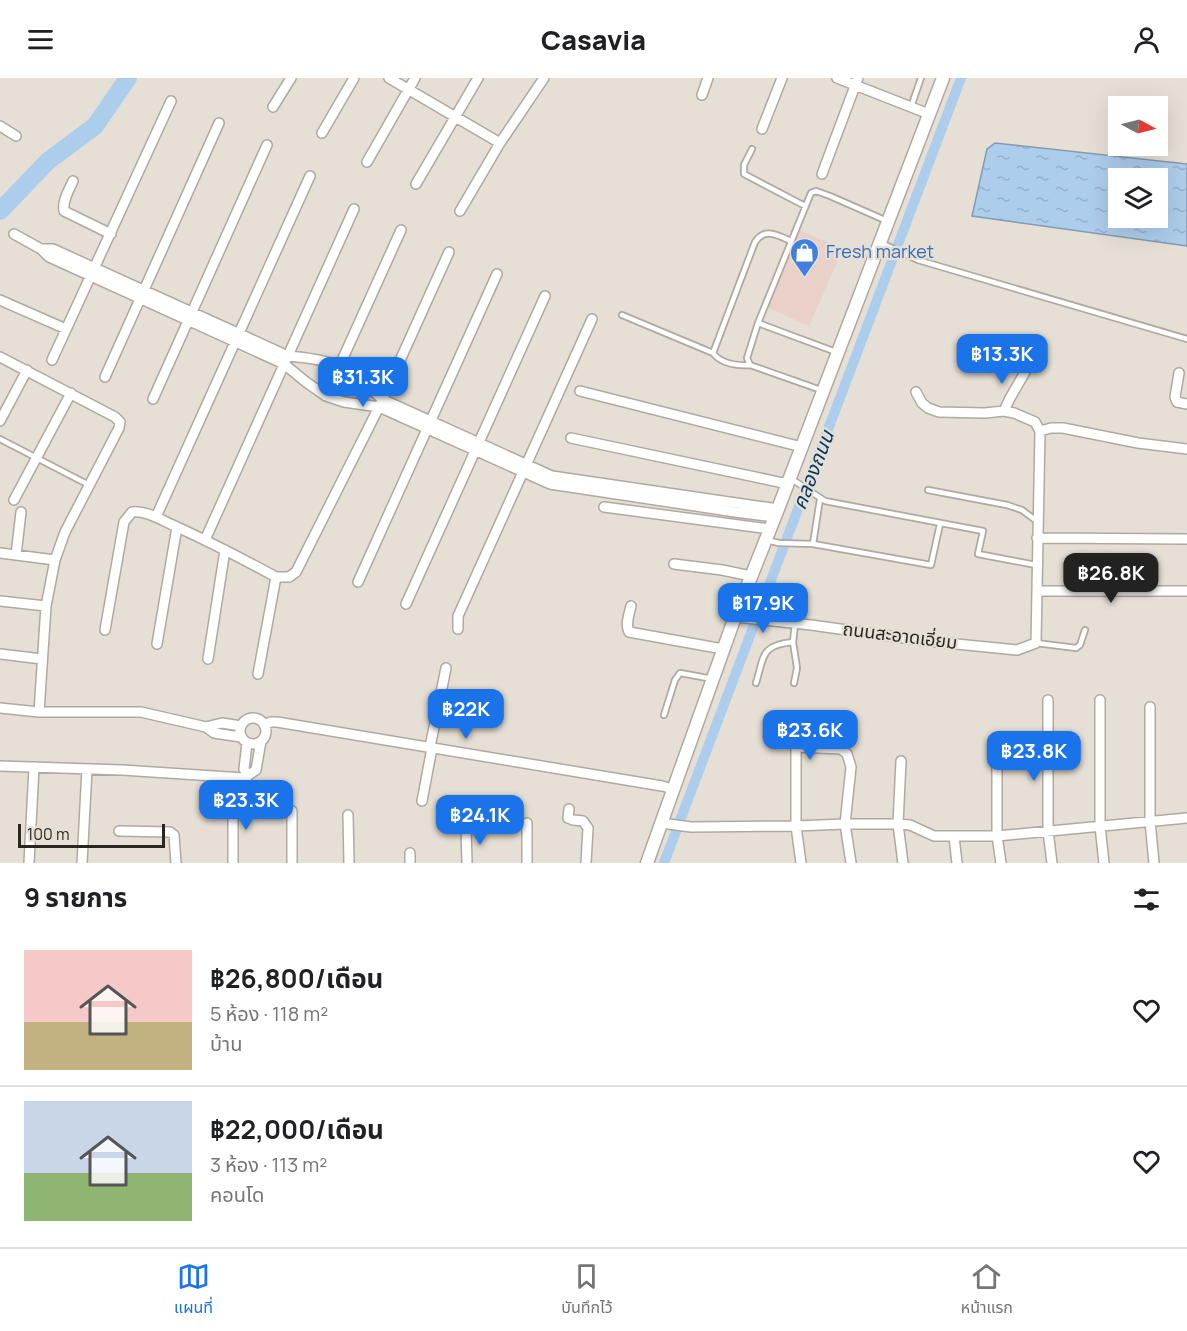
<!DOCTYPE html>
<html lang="th">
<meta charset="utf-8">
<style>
:root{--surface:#fff;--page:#f2f2f2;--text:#202124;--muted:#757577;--line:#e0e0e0;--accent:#1a73e8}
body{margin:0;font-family:Manrope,"Noto Sans Thai",sans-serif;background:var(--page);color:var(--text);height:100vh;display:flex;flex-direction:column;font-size:22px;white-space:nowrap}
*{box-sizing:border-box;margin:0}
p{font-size:20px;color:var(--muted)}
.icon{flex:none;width:33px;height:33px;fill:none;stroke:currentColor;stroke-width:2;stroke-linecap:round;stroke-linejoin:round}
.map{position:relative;height:785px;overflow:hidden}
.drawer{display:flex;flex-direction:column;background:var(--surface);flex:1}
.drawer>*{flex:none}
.needle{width:39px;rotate:97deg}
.tools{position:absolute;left:1108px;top:18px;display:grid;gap:12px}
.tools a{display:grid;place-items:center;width:60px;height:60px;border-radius:0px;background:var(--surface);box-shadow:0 6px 24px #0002;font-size:30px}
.scale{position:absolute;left:18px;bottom:15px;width:147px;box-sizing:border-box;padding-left:6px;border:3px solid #2a2723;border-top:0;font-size:16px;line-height:21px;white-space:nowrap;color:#2a2723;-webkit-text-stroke:4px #e6dfd5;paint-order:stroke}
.price{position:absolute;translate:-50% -51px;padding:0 14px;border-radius:12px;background:var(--accent);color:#fff;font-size:20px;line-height:39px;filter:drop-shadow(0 2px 3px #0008)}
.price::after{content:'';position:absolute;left:50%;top:36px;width:18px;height:14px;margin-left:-9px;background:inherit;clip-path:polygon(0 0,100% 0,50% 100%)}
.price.on{background:#222;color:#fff}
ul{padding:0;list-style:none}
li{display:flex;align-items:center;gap:18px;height:150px;padding:0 24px}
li+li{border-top:2px solid var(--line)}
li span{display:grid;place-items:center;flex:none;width:168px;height:120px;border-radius:0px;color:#555}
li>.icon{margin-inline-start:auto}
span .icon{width:72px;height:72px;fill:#fffc;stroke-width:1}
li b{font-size:26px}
h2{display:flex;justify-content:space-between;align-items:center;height:72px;padding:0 24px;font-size:26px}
header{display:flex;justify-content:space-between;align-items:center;height:78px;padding:0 24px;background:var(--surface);font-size:27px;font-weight:800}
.dock{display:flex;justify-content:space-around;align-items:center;height:84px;border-top:2px solid var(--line);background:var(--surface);font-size:16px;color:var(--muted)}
.dock a{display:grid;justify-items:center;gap:3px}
.dock .on{color:var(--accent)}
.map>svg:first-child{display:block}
.commercial{fill:#e9d0c8}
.water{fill:url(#water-ripples);stroke:#869bb0;stroke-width:1.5;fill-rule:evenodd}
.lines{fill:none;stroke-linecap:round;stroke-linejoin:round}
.canal{stroke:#adcdec;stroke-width:10}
.river{stroke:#adcdec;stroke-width:18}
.service-casing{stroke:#b0a9a0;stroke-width:8}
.minor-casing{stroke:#b0a9a0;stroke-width:12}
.tertiary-casing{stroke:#b0a9a0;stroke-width:15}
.service{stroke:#fff;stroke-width:4.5}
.minor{stroke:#fff;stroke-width:9}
.tertiary{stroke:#fff;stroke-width:12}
.labels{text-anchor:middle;stroke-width:4.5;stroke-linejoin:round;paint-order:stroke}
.shop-label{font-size:18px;fill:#366cbe;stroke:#e6dfd5;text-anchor:start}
.street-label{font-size:18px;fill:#2a2723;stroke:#e6dfd5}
.water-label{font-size:20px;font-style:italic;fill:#043860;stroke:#e6dfd5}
</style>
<header><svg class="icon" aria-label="menu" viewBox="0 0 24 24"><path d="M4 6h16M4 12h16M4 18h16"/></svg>Casavia<svg class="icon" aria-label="person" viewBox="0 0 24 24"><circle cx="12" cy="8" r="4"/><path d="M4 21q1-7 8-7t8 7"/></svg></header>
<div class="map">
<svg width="1187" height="785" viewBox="0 0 1187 785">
<defs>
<pattern id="water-ripples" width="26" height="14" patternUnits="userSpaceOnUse" patternTransform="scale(1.5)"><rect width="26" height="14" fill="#adcdec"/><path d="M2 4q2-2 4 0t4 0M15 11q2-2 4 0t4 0" fill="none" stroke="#95b0ca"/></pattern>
</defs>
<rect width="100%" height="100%" fill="#e6dfd5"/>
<!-- commercial -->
<path class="commercial" d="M800 152 843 171 809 248 767 229Z"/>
<!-- water -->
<path class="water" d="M995 65 1187 86V168L972 138 987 71ZM1119 100H1158V140H1119Z"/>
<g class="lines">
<!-- canal -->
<path class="canal" d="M664 785 961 0"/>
<!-- river -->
<path class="river" d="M0 133 48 83 95 48 128 0"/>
<defs>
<path id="service" d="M911 29 921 0
M752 71 744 87V96L805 128
M881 165 918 182 1187 261
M622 237 713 275
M758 245 836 274
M750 287C738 288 721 286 713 275L755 164C765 149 777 157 791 163
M821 312 750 287 747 280 758 245 811 115 816 113 830 118 887 143
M0 361 89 407
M790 400 825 423 983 453 978 476 1036 487
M928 412 1007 427 1022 432 1038 444
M766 462 779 465 813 466 931 487 940 446
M813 466 820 421
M1036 565 1076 570 1080 567 1085 552
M756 605C764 578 761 567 793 564
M794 605 797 590 793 564 795 546
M664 637 675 602 680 595 713 601"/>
<path id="minor" d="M389 0 500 65
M837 0 929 36
M702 17 708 0
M273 29 291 0
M0 48 16 58
M762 51 782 0
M322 55 354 0
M367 84 415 0
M822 96 858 0
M73 103C69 112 62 123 64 133L111 156
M416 106 478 0
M460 133 500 65 544 0
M14 156 41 171 49 179 284 286 306 304 326 318 344 324 379 329 550 406 735 434 775 439
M41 171H53L288 278C305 280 324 281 340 289 355 297 369 309 382 321L552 398 778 431
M0 222 66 251
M0 279 115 339 120 344 119 350 65 454 55 482 46 528 39 634
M52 282 171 23
M339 289 401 152
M1179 295 1175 319 1177 324 1187 326
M105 299 219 45
M580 313 802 369
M153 321 267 67
M1004 333 1009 322 1025 294
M0 343 27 292
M1040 353 1051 350H1063L1138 365 1187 371
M571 360 788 406
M14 422 71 315
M604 429 770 451
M156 439 310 98
M1037 460 1187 461
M205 462 354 131
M0 475 55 482
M16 477 21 434
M674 486 722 492 751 498
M358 504 497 196
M1037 513H1187
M0 523 46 528
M406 526 545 218
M631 528C629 537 625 546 629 554L723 571
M735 539 811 547 926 563 1017 572 1036 565 1040 353 1035 344 1014 335 1004 333 985 335 939 334 928 330 922 325 916 314
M458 551V538L592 241
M105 552 124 444 132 434C146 432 163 443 175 448 210 464 243 481 276 499H289L296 494 379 329 449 174
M157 566 177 449
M0 576 42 581
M208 581 225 472
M258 596 276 499
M1048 622V753L1052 785
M1100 622V748L1104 785
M1150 629V743L1154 785
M0 630 39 634H141L206 649 214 655 241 659
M240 653a13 13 0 1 1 26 0a13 13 0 1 1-26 0Z
M264 647 271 644H277L662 708 673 711
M206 649 222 645 241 648
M247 665 244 691 248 698
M430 669 446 590
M796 669 841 671 847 676 851 689 845 746 796 748Z
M901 683 898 746 903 785
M0 688 122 692 244 700 256 692 261 663
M997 689V758L1001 785
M233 722V785
M422 723 432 670
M569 731 568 740 573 742 583 743 588 750 586 785
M348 737 349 785
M527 745V785
M661 745 691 749 796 748 801 785
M466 750 467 785
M119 753 170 754 174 757 176 785
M954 759 957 785
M29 785 34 689
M82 785 87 691
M292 785V733
M410 785V775
M851 785 845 746H898L910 747 934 758H997L1187 740"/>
<path id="tertiary" d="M647 785 735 539 778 431 943 0"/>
</defs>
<!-- service casing -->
<use href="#service" class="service-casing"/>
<!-- minor casing -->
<use href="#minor" class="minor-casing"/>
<!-- tertiary casing -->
<use href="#tertiary" class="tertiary-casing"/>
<!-- service -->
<use href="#service" class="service"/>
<!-- minor -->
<use href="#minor" class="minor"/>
<!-- tertiary -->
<use href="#tertiary" class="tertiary"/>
</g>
<!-- icons -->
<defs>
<symbol id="shop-pin" viewBox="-11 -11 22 30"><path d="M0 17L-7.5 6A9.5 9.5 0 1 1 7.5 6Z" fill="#3f7fe0" stroke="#e6dfd5"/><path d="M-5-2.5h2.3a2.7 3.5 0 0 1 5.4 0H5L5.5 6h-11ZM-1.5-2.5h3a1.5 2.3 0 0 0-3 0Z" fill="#fff"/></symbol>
</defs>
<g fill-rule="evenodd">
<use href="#shop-pin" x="788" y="158" width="33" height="45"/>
</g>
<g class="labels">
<!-- shop labels -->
<g class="shop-label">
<text x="826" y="180">Fresh market</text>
</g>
<!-- street labels -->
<g class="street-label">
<text transform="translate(900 558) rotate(7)" y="6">ถนนสะอาดเอี่ยม</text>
</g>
<!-- water labels -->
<g class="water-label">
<text transform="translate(813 392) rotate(-69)" y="7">คลองถนน</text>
</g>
</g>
</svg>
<div class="tools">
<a><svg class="needle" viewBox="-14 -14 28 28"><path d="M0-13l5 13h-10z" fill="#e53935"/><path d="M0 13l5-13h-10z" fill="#757577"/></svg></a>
<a><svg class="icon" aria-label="layers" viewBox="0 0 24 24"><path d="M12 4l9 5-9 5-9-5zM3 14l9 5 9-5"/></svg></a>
</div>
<div class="scale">100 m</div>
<b class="price" style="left:1002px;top:307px">฿13.3K</b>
<b class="price" style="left:363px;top:330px">฿31.3K</b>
<b class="price on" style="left:1111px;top:526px">฿26.8K</b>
<b class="price" style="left:763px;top:556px">฿17.9K</b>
<b class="price" style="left:466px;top:662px">฿22K</b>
<b class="price" style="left:810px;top:683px">฿23.6K</b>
<b class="price" style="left:1034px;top:704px">฿23.8K</b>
<b class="price" style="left:246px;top:753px">฿23.3K</b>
<b class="price" style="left:480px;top:768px">฿24.1K</b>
</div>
<section class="drawer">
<h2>9 รายการ<svg class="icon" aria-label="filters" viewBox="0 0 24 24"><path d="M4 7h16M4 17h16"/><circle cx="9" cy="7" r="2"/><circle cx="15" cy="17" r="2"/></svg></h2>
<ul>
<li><span style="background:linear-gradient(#f6c9c9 60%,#c2b280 0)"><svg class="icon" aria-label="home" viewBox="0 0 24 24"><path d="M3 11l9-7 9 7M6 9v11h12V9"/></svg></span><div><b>฿26,800/เดือน</b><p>5 ห้อง · 118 m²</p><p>บ้าน</p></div><svg class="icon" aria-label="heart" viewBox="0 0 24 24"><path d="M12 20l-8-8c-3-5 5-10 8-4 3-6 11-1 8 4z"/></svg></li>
<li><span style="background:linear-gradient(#c9d6e8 60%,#8fb573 0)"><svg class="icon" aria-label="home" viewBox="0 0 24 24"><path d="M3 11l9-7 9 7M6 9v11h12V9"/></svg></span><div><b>฿22,000/เดือน</b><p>3 ห้อง · 113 m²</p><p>คอนโด</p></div><svg class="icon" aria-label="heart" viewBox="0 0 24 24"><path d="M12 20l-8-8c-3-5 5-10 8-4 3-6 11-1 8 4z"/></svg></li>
</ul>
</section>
<nav class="dock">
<a class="on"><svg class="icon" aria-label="map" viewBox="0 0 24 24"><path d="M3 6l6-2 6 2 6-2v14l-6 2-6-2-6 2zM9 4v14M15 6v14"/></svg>แผนที่</a>
<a><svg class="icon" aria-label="saved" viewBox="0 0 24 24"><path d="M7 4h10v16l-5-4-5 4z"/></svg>บันทึกไว้</a>
<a><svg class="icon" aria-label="home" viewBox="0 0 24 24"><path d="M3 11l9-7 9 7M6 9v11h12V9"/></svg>หน้าแรก</a>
</nav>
